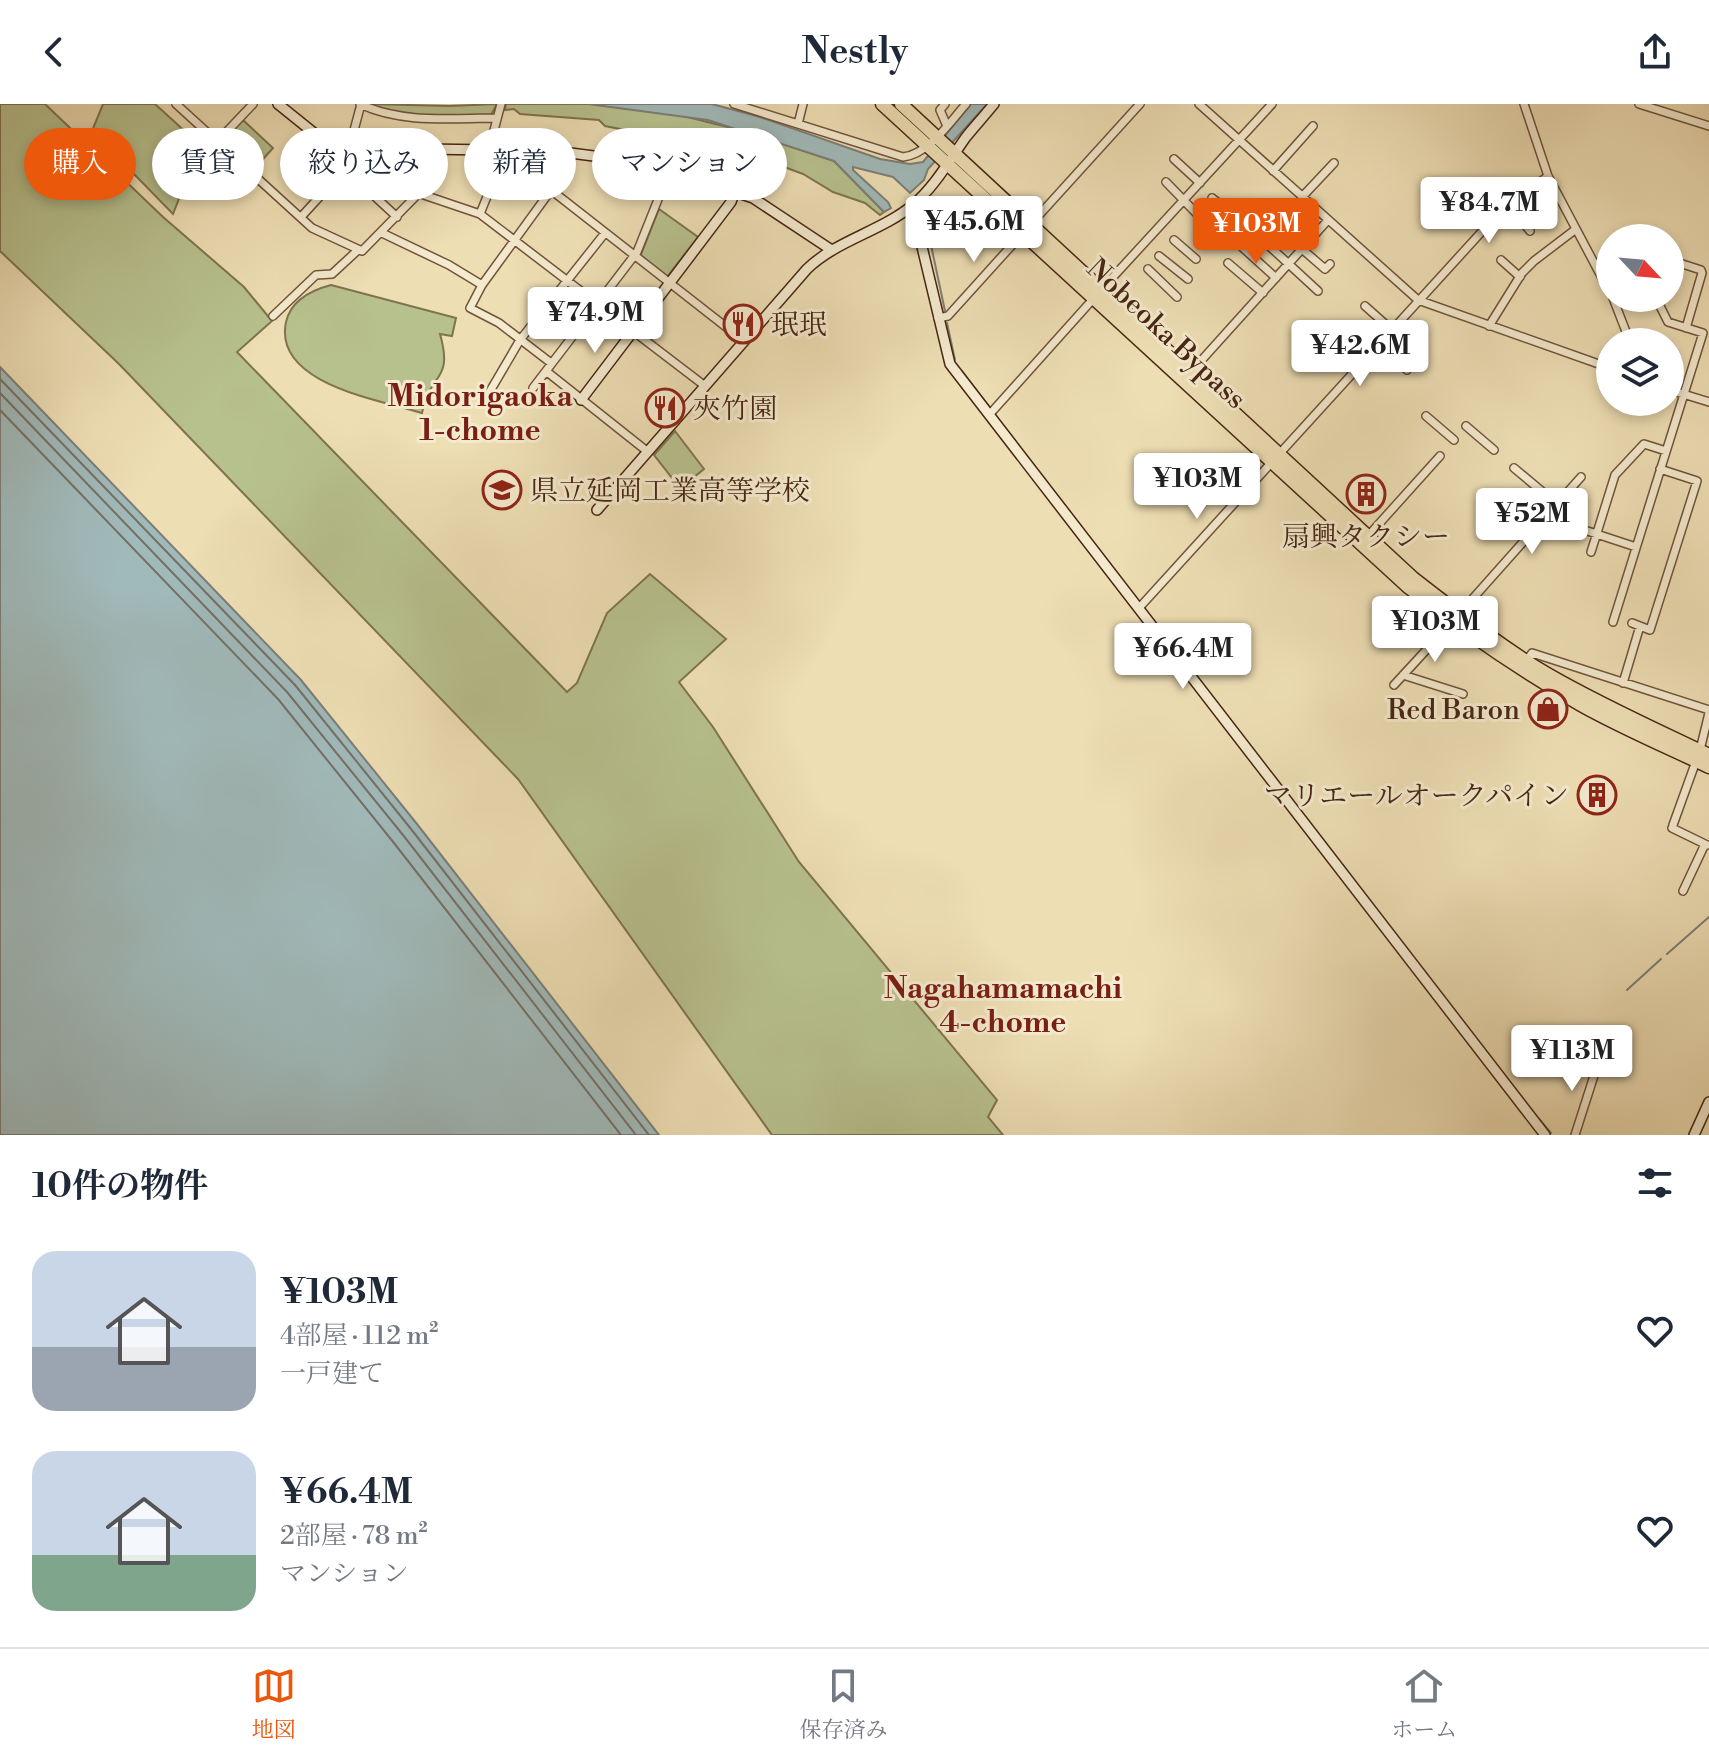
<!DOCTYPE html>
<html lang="ja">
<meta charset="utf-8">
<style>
:root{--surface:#fff;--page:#f2f2f3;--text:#1f2937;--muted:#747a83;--line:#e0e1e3;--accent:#ea580c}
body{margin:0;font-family:"Libre Bodoni","Noto Serif JP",serif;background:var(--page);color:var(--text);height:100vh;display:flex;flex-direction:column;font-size:30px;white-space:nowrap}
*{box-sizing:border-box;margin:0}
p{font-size:26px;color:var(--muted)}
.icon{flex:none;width:44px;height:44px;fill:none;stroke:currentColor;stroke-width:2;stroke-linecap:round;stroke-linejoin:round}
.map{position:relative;height:1031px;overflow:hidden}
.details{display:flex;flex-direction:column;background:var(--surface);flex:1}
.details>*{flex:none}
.banner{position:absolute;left:24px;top:24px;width:800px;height:72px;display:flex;gap:16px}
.needle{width:52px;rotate:116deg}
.fabs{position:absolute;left:1596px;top:120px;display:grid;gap:16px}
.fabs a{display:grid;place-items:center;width:88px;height:88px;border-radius:50%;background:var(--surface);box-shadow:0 4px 12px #0003;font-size:40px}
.price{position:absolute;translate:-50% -68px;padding:0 18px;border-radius:8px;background:#fff;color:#222;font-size:26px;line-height:52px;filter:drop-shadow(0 2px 4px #0008)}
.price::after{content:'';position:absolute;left:50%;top:48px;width:24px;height:18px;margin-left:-12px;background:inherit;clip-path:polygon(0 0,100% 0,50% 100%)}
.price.selected{background:var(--accent);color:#fff}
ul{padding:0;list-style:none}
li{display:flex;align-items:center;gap:24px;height:200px;padding:0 32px}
li span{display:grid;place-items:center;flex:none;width:224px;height:160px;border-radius:24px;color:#555}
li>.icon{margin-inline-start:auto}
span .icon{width:96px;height:96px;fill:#fffc;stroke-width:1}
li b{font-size:34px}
h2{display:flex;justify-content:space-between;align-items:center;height:96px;padding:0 32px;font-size:34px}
.pill{padding:0 28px;border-radius:36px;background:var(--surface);box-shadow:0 4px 12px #0003;font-size:28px;line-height:72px}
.pill.selected{background:var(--accent);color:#fff}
header{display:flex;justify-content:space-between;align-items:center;height:104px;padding:0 32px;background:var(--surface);font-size:36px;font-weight:700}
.tabs{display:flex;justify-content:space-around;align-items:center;height:112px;border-top:2px solid var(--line);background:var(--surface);font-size:22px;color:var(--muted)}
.tabs a{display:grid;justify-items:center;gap:4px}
.tabs .selected{color:var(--accent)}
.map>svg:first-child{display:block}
.green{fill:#b7c18e;stroke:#7f7350;stroke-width:2}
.water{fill:#a0b9b9;stroke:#7c7e77;stroke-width:2}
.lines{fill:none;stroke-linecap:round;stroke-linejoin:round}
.shore{stroke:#746f66;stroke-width:2}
.stream{stroke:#7c7e77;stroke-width:2}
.street-casing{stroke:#71533b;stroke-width:10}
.secondary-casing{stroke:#472513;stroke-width:12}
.highway-casing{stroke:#472513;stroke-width:15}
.street{stroke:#f4eace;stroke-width:7}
.secondary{stroke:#f4eace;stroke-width:9}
.highway{stroke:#eedeb4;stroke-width:12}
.labels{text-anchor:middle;stroke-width:6;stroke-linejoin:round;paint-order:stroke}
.poi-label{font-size:28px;fill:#472513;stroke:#f4eace;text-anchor:start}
.street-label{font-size:28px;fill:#472513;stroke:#f4eace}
.neighbourhood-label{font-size:30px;font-weight:bold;fill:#7a1f14;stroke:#f4eace}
</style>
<header><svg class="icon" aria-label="back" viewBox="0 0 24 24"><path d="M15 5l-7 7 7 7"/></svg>Nestly<svg class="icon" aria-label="share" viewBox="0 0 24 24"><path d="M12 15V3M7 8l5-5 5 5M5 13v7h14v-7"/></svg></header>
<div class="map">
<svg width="1709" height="1031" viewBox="0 0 1709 1031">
<rect width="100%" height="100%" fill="#eedeb4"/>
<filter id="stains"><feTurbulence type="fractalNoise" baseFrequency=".0025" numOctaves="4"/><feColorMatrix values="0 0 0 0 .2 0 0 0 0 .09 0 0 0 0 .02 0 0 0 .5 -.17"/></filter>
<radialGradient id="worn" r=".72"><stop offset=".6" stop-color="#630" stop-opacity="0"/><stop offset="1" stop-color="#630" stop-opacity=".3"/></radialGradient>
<!-- green -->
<path class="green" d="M0 0H45L163 113 244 183 272 217 237 248 567 588 577 579 607 509 650 470 726 535 679 578 713 623 799 758 997 996 988 1013 1003 1031H772L518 675 119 260 0 147Z
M103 0H155L200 41 173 110 92 27Z
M369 0 449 2 497 0 491 11C450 11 406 16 369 0Z
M506 0H602L679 11 740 26 834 57 884 108 880 111 865 99 833 88 803 70 771 58 749 56 700 41 605 22 599 16 520 10 514 5 505 6Z
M243 16 273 44 255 64 224 35Z
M659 105 698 133 667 173 640 153Z
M331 181 456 214 452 232 440 230C454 279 429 268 422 309 380 296 273 280 286 218 291 196 312 186 331 181Z
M675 327 704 365 680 384 654 351Z"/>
<!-- water -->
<path class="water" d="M588 0H712L760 13 880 55 910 60 923 58 971 0H987L928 65 924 76 910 89 893 73 853 63V66L888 98 891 104 884 108 834 57 708 16Z
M0 263 301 576 417 720 659 1031H0Z"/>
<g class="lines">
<!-- shore -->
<path class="shore" d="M0 275 295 581 411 725 649 1031
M0 289 287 588 403 731 636 1031
M0 306 278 595 394 739 621 1031"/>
<!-- stream -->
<path class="stream" d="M924 108 945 207
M947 219 955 256
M962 267 991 305
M1293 698 1300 706
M1342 760 1356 779
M1667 850 1709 813
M1627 886 1661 855
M1539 1015 1551 1029"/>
<defs>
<path id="street" d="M176 0 312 124 362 147 415 93 418 89 419 44
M360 0C403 20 451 14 497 14
M361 0 344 64 397 113
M501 0 489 45 490 85 480 110 705 282
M734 0 903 53C929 50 950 18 966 0
M945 0 940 6 947 22
M1199 0 1418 196 1610 264
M1524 0 1548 72 1610 189
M1639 0 1709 22
M798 20 803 0
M217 38 253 0
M1174 55 1200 79
M1273 67 1313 22
M1166 78 1197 110
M489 80 548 91
M551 86 744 237
M418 89 480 110
M1302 93 1334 59
M1212 94 1238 114
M1509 102 1530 127
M301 113 345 65
M1266 113 1303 144
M1031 120 1140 0
M1254 128 1318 187
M382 129 449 161 482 181
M1174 136 1196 155
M1242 143 1276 174
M1302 145 1325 165 1330 160
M1159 152 1188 175
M1501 156 1520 173
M1670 156 1701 166 1702 169 1686 224
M1228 159 1263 189
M1148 165 1177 193
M1101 186 1272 0
M1613 194 1630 238
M1365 202 1420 251
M273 212 316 171 332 170 358 146
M938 214 948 212 1023 129
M1489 222 1522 169 1534 157 1576 125
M1378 241 1407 266
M551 259 499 219 470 204 482 181 551 86 555 47
M1190 269 1328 116
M533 284 546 267
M1670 286 1709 298
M486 294 520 236 605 129
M989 311 1094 194
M1426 312 1454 336
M1466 322 1494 346
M648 348 546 267 637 148 669 68
M1514 364 1557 400
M1545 413 1636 443
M1368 432 1440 352
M1591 448 1615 371 1644 340 1666 347
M1139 504 1496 112 1548 72
M1459 510 1581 373
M1613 518 1703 229 1668 218 1656 194
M1632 519 1650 526 1697 377 1660 365
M1525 559 1532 549 1709 606
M1403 571 1463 590
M1623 579 1640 522
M1394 581 1452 518
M1673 721 1700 646 1709 609
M1672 724 1707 741
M1683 787 1705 740
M1575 1031 1599 956"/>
<path id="secondary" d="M278 0 319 33 352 44 555 47 609 54 700 76 753 94 830 145
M912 101 950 260 1545 1031
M581 296 731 98 735 87
M597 406 807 165C837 136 880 128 913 101 935 82 949 57 966 33 975 22 985 11 994 0
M1694 1031 1709 998"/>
<path id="highway" d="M882 0 1408 483C1463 527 1520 566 1581 601 1622 624 1667 643 1709 663
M901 0 1413 474C1457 508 1501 543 1549 571 1601 601 1655 625 1709 651"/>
</defs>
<!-- street casing -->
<use href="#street" class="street-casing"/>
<!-- secondary casing -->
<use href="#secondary" class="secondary-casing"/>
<!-- highway casing -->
<use href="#highway" class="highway-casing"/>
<!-- street -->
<use href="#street" class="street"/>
<!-- secondary -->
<use href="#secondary" class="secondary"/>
<!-- highway -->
<use href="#highway" class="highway"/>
</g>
<!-- icons -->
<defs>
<symbol id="restaurant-ring" viewBox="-11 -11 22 22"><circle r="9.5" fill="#f4eace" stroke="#8f2418" stroke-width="1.5"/><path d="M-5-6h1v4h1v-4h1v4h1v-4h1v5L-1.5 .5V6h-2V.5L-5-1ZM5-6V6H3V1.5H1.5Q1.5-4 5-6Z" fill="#8f2418"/></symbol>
<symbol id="school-ring" viewBox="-11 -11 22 22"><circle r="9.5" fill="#f4eace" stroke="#8f2418" stroke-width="1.5"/><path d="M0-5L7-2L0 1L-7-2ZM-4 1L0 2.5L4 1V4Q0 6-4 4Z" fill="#8f2418"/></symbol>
<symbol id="building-ring" viewBox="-11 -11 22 22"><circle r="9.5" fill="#f4eace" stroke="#8f2418" stroke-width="1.5"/><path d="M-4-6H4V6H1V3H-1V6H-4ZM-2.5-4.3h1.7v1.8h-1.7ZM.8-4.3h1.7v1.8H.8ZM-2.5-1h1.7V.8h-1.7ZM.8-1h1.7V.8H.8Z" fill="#8f2418"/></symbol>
<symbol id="shop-ring" viewBox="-11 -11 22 22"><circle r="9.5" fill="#f4eace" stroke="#8f2418" stroke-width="1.5"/><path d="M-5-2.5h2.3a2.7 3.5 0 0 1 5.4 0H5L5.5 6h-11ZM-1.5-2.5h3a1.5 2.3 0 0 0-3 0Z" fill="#8f2418"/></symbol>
</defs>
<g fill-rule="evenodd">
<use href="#restaurant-ring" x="721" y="198" width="44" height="44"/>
<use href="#restaurant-ring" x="643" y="282" width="44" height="44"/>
<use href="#school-ring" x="480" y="364" width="44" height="44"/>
<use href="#building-ring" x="1344" y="368" width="44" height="44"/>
<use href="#shop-ring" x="1526" y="583" width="44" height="44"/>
<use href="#building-ring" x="1575" y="669" width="44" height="44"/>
</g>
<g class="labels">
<!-- poi labels -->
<g class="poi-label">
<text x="771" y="230">珉珉</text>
<text x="693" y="314">夾竹園</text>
<text x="530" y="396">県立延岡工業高等学校</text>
<text x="1366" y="442" text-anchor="middle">扇興タクシー</text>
<text x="1520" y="615" text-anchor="end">Red Baron</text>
<text x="1569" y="701" text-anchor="end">マリエールオークパイン</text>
</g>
<!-- street labels -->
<g class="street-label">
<text transform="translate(1167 229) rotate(43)" y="10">Nobeoka Bypass</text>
</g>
<!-- neighbourhood labels -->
<g class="neighbourhood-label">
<text x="480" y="302">Midorigaoka<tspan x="480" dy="34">1-chome</tspan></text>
<text x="1003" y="894">Nagahamamachi<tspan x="1003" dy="34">4-chome</tspan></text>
</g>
</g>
<rect width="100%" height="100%" filter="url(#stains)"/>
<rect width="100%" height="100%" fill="url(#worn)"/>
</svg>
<div class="fabs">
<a><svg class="needle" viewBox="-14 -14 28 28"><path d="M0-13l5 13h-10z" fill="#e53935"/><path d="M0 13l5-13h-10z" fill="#747a83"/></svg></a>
<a><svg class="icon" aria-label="layers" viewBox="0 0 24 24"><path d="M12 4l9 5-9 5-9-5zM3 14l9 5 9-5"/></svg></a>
</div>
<b class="price" style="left:1489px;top:141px">¥84.7M</b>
<b class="price" style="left:974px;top:160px">¥45.6M</b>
<b class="price selected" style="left:1256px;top:162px">¥103M</b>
<b class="price" style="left:595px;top:251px">¥74.9M</b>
<b class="price" style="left:1360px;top:284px">¥42.6M</b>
<b class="price" style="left:1197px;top:417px">¥103M</b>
<b class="price" style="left:1532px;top:452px">¥52M</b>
<b class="price" style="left:1435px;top:560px">¥103M</b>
<b class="price" style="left:1183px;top:587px">¥66.4M</b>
<b class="price" style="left:1572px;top:989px">¥113M</b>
<div class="banner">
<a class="pill selected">購入</a>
<a class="pill">賃貸</a>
<a class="pill">絞り込み</a>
<a class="pill">新着</a>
<a class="pill">マンション</a>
</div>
</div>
<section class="details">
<h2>10件の物件<svg class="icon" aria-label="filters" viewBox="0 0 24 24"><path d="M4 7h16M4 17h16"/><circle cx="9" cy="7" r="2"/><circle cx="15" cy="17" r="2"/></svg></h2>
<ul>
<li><span style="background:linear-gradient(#c9d6e8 60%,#9aa5b1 0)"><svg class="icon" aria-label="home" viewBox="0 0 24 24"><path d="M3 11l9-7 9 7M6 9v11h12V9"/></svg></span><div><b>¥103M</b><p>4部屋 · 112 m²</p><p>一戸建て</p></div><svg class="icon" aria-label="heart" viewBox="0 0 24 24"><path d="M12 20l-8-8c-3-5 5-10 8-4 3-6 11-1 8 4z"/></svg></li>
<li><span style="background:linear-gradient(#c9d6e8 65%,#7fa58c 0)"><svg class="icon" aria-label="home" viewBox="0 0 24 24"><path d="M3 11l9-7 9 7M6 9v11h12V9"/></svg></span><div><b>¥66.4M</b><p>2部屋 · 78 m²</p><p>マンション</p></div><svg class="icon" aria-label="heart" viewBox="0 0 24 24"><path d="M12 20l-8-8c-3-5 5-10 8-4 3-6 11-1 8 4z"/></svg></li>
</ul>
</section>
<nav class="tabs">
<a class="selected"><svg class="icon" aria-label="map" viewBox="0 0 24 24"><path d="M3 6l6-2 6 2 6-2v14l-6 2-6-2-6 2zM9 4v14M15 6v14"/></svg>地図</a>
<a><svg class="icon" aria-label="saved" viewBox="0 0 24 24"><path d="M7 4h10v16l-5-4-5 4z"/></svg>保存済み</a>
<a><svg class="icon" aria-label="home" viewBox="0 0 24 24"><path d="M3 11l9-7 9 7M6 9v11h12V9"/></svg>ホーム</a>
</nav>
